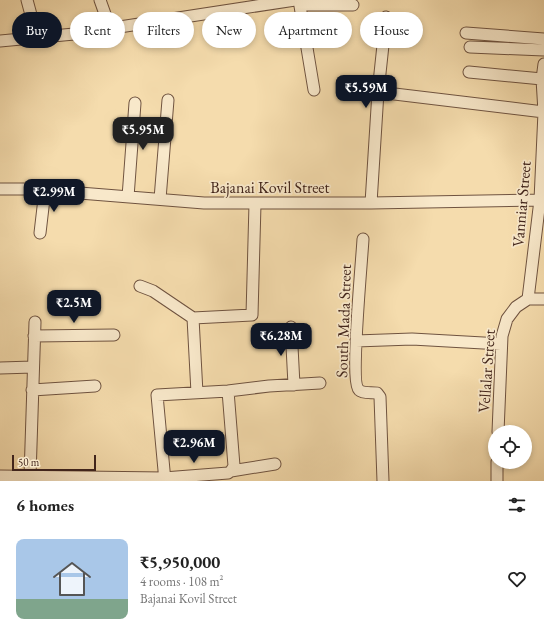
<!DOCTYPE html>
<meta charset="utf-8">
<style>
:root{--surface:#fff;--page:#f6f6f6;--text:#222;--muted:#767676;--accent:#111827}
body{margin:0;font-family:"EB Garamond",serif;background:var(--page);color:var(--text);height:100vh;display:flex;flex-direction:column;font-size:15px;white-space:nowrap}
*{box-sizing:border-box;margin:0}
p{font-size:13px;color:var(--muted)}
.icon{flex:none;width:22px;height:22px;fill:none;stroke:currentColor;stroke-width:2;stroke-linecap:round;stroke-linejoin:round}
.map{position:relative;height:481px;overflow:hidden}
.drawer{display:flex;flex-direction:column;background:var(--surface);flex:1}
.drawer>*{flex:none}
.guide{position:absolute;left:12px;top:12px;width:520px;height:36px;display:flex;gap:8px}
.fabs{position:absolute;left:488px;top:425px;display:grid;gap:8px}
.fabs a{display:grid;place-items:center;width:44px;height:44px;border-radius:50%;background:var(--surface);box-shadow:0 2px 6px #0003;font-size:20px}
.scale{position:absolute;left:12px;bottom:10px;width:84px;box-sizing:border-box;padding-left:4px;border:2px solid #42251b;border-top:0;font-size:11px;line-height:14px;white-space:nowrap;color:#42251b;-webkit-text-stroke:3px #f8e8ca;paint-order:stroke}
.price{position:absolute;translate:-50% -34px;padding:0 9px;border-radius:8px;background:var(--accent);color:#fff;font-size:13px;line-height:26px;filter:drop-shadow(0 1px 2px #0008)}
.price::after{content:'';position:absolute;left:50%;top:24px;width:12px;height:9px;margin-left:-6px;background:inherit;clip-path:polygon(0 0,100% 0,50% 100%)}
.price.current{background:#222;color:#fff}
ul{padding:0;list-style:none}
li{display:flex;align-items:center;gap:12px;height:100px;padding:0 16px}
li span{display:grid;place-items:center;flex:none;width:112px;height:80px;border-radius:8px;color:#555}
li>.icon{margin-inline-start:auto}
span .icon{width:48px;height:48px;fill:#fffc;stroke-width:1}
li b{font-size:17px}
h2{display:flex;justify-content:space-between;align-items:center;height:48px;padding:0 16px;font-size:17px}
.tag{padding:0 14px;border-radius:18px;background:var(--surface);box-shadow:0 2px 6px #0003;font-size:14px;line-height:36px}
.tag.current{background:var(--accent);color:#fff}
.map>svg:first-child{display:block}
.lines{fill:none;stroke-linecap:round;stroke-linejoin:round}
.minor-casing{stroke:#6f5340;stroke-width:13}
.minor{stroke:#f8e8ca;stroke-width:11}
.labels{text-anchor:middle;stroke-width:3.5;stroke-linejoin:round;paint-order:stroke}
.street-label{font-size:16px;fill:#42251b;stroke:#f8e8ca}
</style>
<div class="map">
<svg width="544" height="481" viewBox="0 0 544 481">
<rect width="100%" height="100%" fill="#f5dcad"/>
<filter id="stains"><feTurbulence type="fractalNoise" baseFrequency=".005" numOctaves="4"/><feColorMatrix values="0 0 0 0 .2 0 0 0 0 .09 0 0 0 0 .02 0 0 0 .5 -.17"/></filter>
<radialGradient id="worn" r=".72"><stop offset=".6" stop-color="#630" stop-opacity="0"/><stop offset="1" stop-color="#630" stop-opacity=".3"/></radialGradient>
<g class="lines">
<defs>
<path id="minor" d="M27 0 37 37
M100 0 110 28
M299 0 314 90
M300 0 305 5H353
M466 33 544 39
M0 41 74 34 295 0
M470 47 544 50
M469 72 542 79
M378 92 544 112
M0 189H30L204 203H371L540 200
M128 197 135 103
M160 199 168 100
M371 203 378 92 386 17
M40 233 45 190
M363 239C362 259 350 382 359 390 363 394 372 392 377 393L380 397 383 481
M140 286 153 291 193 318 252 315 255 204
M528 299 540 200 544 112 542 79 544 64
M528 299H544
M193 318 197 393
M291 327 294 385
M34 336 114 335
M356 341 412 339 501 344
M0 368 33 367
M32 390 95 386
M228 391 234 466 231 471
M498 432 502 336 507 319 516 307 528 299
M0 476 164 478 228 473 231 471 275 464
M30 476 35 322
M165 481 157 395 228 391 269 386 320 383
M497 481V462"/>
</defs>
<!-- minor casing -->
<use href="#minor" class="minor-casing"/>
<!-- minor -->
<use href="#minor" class="minor"/>
</g>
<g class="labels">
<!-- street labels -->
<g class="street-label">
<text x="270" y="193">Bajanai Kovil Street</text>
<text transform="translate(521 204) rotate(-85)" y="6">Vanniar Street</text>
<text transform="translate(343 321) rotate(-88)" y="6">South Mada Street</text>
<text transform="translate(486 371) rotate(-86)" y="6">Vellalar Street</text>
</g>
</g>
<rect width="100%" height="100%" filter="url(#stains)"/>
<rect width="100%" height="100%" fill="url(#worn)"/>
</svg>
<div class="fabs">
<a><svg class="icon" aria-label="locate" viewBox="0 0 24 24"><circle cx="12" cy="12" r="6"/><path d="M12 2v4M12 18v4M2 12h4M18 12h4"/></svg></a>
</div>
<div class="scale">50 m</div>
<b class="price" style="left:366px;top:109px">₹5.59M</b>
<b class="price current" style="left:143px;top:151px">₹5.95M</b>
<b class="price" style="left:54px;top:213px">₹2.99M</b>
<b class="price" style="left:74px;top:324px">₹2.5M</b>
<b class="price" style="left:281px;top:357px">₹6.28M</b>
<b class="price" style="left:194px;top:464px">₹2.96M</b>
<div class="guide">
<a class="tag current">Buy</a>
<a class="tag">Rent</a>
<a class="tag">Filters</a>
<a class="tag">New</a>
<a class="tag">Apartment</a>
<a class="tag">House</a>
</div>
</div>
<section class="drawer">
<h2>6 homes<svg class="icon" aria-label="filters" viewBox="0 0 24 24"><path d="M4 7h16M4 17h16"/><circle cx="9" cy="7" r="2"/><circle cx="15" cy="17" r="2"/></svg></h2>
<ul>
<li><span style="background:linear-gradient(#a9c7e8 75%,#7fa58c 0)"><svg class="icon" aria-label="home" viewBox="0 0 24 24"><path d="M3 11l9-7 9 7M6 9v11h12V9"/></svg></span><div><b>₹5,950,000</b><p>4 rooms · 108 m²</p><p>Bajanai Kovil Street</p></div><svg class="icon" aria-label="heart" viewBox="0 0 24 24"><path d="M12 20l-8-8c-3-5 5-10 8-4 3-6 11-1 8 4z"/></svg></li>
</ul>
</section>
